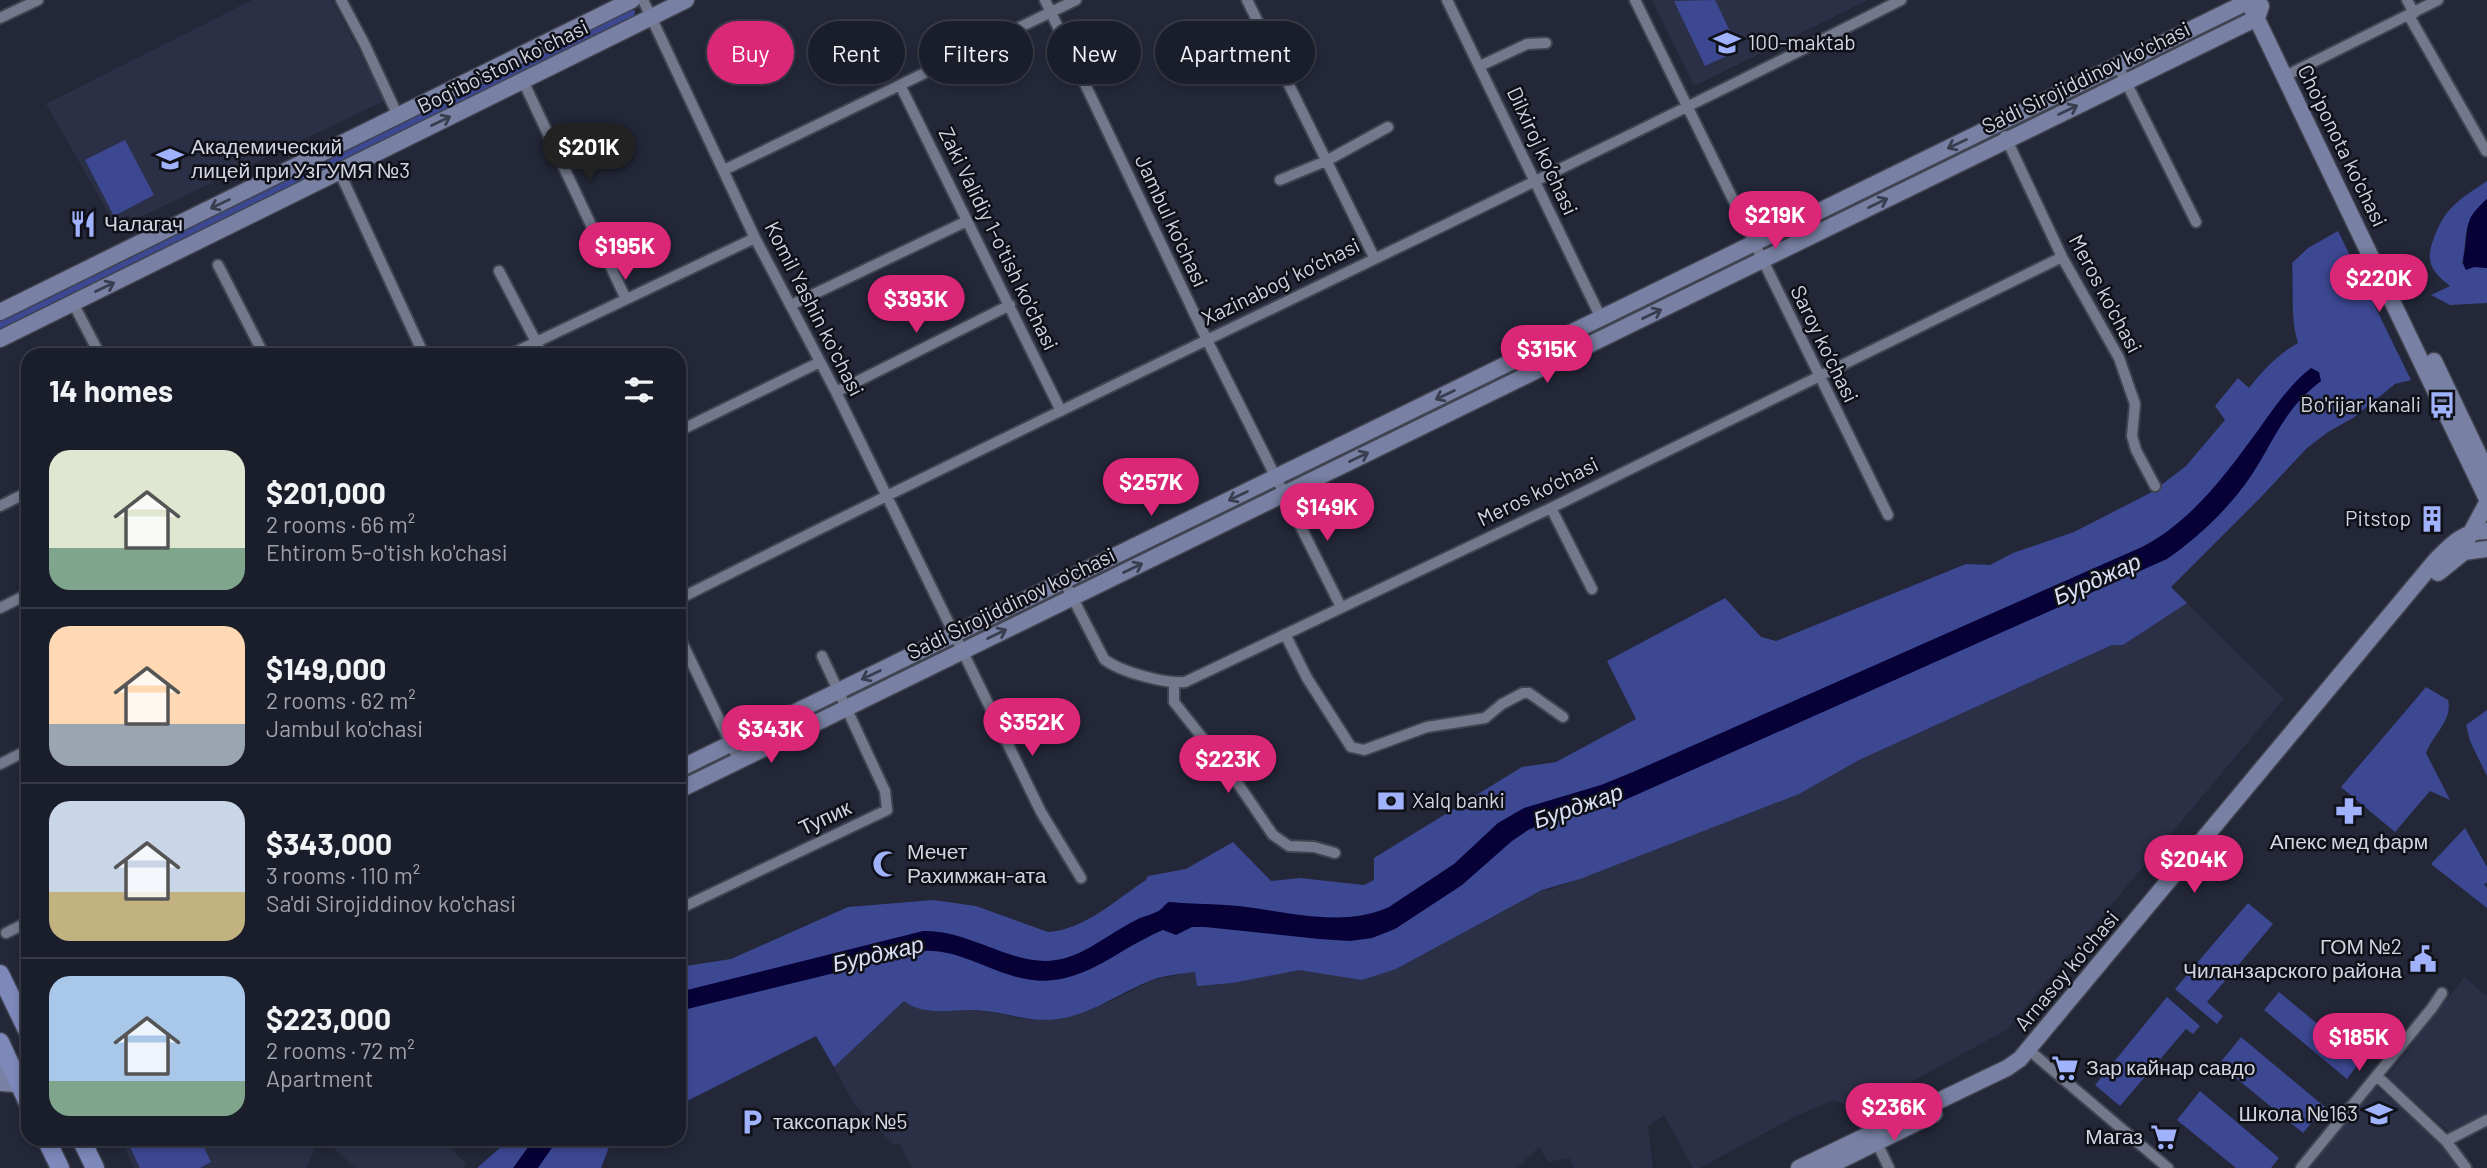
<!DOCTYPE html>
<meta charset="utf-8">
<style>
:root{--surface:#1a1d2a;--page:#272a36;--text:#f1f3f6;--muted:#9fa2a8;--line:#383b47;--accent:#db2777}
body{margin:0;font-family:Barlow,sans-serif;background:var(--page);color:var(--text);height:100vh;display:flex;flex-direction:column;font-size:26px;white-space:nowrap}
*{box-sizing:border-box;margin:0}
p{font-size:23px;color:var(--muted)}
.icon{flex:none;width:38px;height:38px;fill:none;stroke:currentColor;stroke-width:2;stroke-linecap:round;stroke-linejoin:round}
.map{position:relative;flex:1;overflow:hidden}
.drawer{position:absolute;left:21px;top:348px;width:665px;height:798px;display:flex;flex-direction:column;background:var(--surface);border-radius:21px;box-shadow:0 4px 10px #0003,0 0 0 2px var(--line)}
.drawer>*{flex:none}
.banner{position:absolute;left:707px;top:21px;width:665px;height:63px;display:flex;gap:14px}
.price{position:absolute;translate:-50% -60px;padding:0 16px;border-radius:24px;background:var(--accent);color:#fff;font-size:23px;line-height:46px;filter:drop-shadow(0 2px 4px #0008)}
.price::after{content:'';position:absolute;left:50%;top:42px;width:21px;height:16px;margin-left:-10px;background:inherit;clip-path:polygon(0 0,100% 0,50% 100%)}
.price.on{background:#222;color:#fff}
ul{padding:0;list-style:none}
li{display:flex;align-items:center;gap:21px;height:175px;padding:0 28px}
li+li{border-top:2px solid var(--line)}
li span{display:grid;place-items:center;flex:none;width:196px;height:140px;border-radius:21px;color:#555}
li>.icon{margin-inline-start:auto}
span .icon{width:84px;height:84px;fill:#fffc;stroke-width:1}
li b{font-size:30px}
h2{display:flex;justify-content:space-between;align-items:center;height:84px;padding:0 28px;font-size:30px}
.pill{padding:0 24px;border-radius:32px;background:var(--surface);box-shadow:0 4px 10px #0003,0 0 0 2px var(--line);font-size:24px;line-height:63px}
.pill.on{background:var(--accent);color:#fff}
.map>svg:first-child{display:block}
.built{fill:#2b3047}
.green{fill:#3d4893}
.water{fill:#070137}
.lines{fill:none;stroke-linecap:round;stroke-linejoin:round}
.street-casing{stroke:#404350;stroke-width:14}
.secondary-casing{stroke:#404350;stroke-width:19}
.primary-casing{stroke:#404350;stroke-width:21}
.street{stroke:#73788c;stroke-width:10}
.secondary{stroke:#7880a3;stroke-width:16}
.primary{stroke:#7d88bb;stroke-width:18}
.oneway{stroke:#393d50}
.labels{text-anchor:middle;stroke-width:5;stroke-linejoin:round;paint-order:stroke}
.poi-label{font-size:21px;fill:#d2d5e0;stroke:#0f1018;text-anchor:start}
.street-label{font-size:21px;fill:#d2d5e0;stroke:#0f1018}
.water-label{font-size:23px;font-style:italic;fill:#dae0f6;stroke:#0f1018}
</style>
<div class="map">
<svg width="2487" height="1168" viewBox="0 0 2487 1168">
<rect width="100%" height="100%" fill="#232738"/>
<!-- built -->
<path class="built" d="M252 0H332L381 93 384 101 132 221 129 215 114 223 46 104Z
M1652 0H1867L1694 86Z
M2187 603 2284 699 2006 1030 1860 1110 1833 1100 1796 1116 1700 1168H1693L1664 1115 1648 1126 1653 1168H1575L1569 1158 1548 1162 1539 1147 1517 1168H912L899 1143 894 1145 854 1104 834 1067 904 1001 927 1011 978 1010 1030 1020 1059 1019 1112 1001 1153 980 1195 972 1197 986 1299 970 1396 969 1543 890 1553 889 1799 794 1859 760 2112 645H2123Z
M2464 977 2487 996V1113L2450 1133 2387 1077Z
M2375 1085 2441 1144 2459 1168H2306Z
M120 1139H320L306 1168H134Z
M336 1139H440L466 1163 463 1168H355L333 1147Z"/>
<!-- green -->
<path class="green" d="M1715 0 1739 50 1705 66 1674 1Z
M630 8 635 11 634 17 0 329V319Z
M1991 136 1993 140 1776 246 1774 242Z
M125 140 154 195 114 216 85 160Z
M2487 181V199C2460 225 2469 231 2462 264L2487 268V303L2450 305 2431 295 2450 286C2429 270 2425 260 2435 235 2447 205 2461 199 2487 181Z
M2338 231 2411 380 2395 384 2353 418 2328 432 2307 448 2261 497 2171 587 2187 603 2123 645H2112L1859 760 1799 794 1580 879 1542 890 1396 969 1362 980 1299 970 1232 983 1197 986 1195 972C1181 974 1165 975 1152 980 1121 992 1092 1014 1058 1019 1030 1023 1005 1012 977 1010 954 1009 924 1017 904 1001L834 1067 816 1036 679 1105V967L731 959 848 907 933 900 976 906 1048 932C1084 930 1117 899 1146 880L1148 876 1186 869 1233 842 1271 881 1300 878 1364 885 1374 880V858L1522 767 1556 762 1636 719 1607 661 1725 598 1761 637 1776 641 1966 564 1990 565 2013 553 2074 532 2152 492 2186 466 2225 420 2215 406 2238 378 2249 388C2263 370 2278 354 2298 343 2290 318 2294 290 2292 263L2308 248Z
M1746 255 1749 261 1300 480 1298 475Z
M2426 687 2448 700C2453 720 2433 735 2426 753L2450 800 2430 791 2395 832 2341 787Z
M2487 710V776L2470 741 2466 725Z
M2465 828 2487 867V883L2484 884 2487 888V908L2431 864Z
M2248 903 2273 924 2207 1002 2223 1016 2217 1024 2175 989Z
M2279 992 2361 1060 2347 1079 2264 1010Z
M2167 997 2200 1026 2193 1034 2186 1029 2120 1106 2095 1085Z
M2241 1037 2325 1107 2303 1133 2219 1064Z
M2200 1091 2279 1158 2271 1168H2236L2177 1120Z
M126 1139H200L211 1162 200 1168H140Z
M510 1139H612L601 1168H477Z"/>
<!-- water -->
<path class="water" d="M2487 199V268L2474 267 2466 270C2461 262 2464 258 2465 249 2469 221 2465 219 2487 199Z
M2311 368 2319 372 2321 381C2284 409 2275 439 2251 476 2229 508 2199 537 2167 559L1609 807 1547 822 1528 830 1512 841 1462 885 1395 929 1372 938 1350 941 1319 939 1205 927H1192L1176 935 1163 930C1110 952 1076 995 1013 976 985 968 954 949 924 951L679 1011V992L923 931C954 930 983 946 1012 955 1069 974 1091 943 1136 920 1143 916 1156 914 1161 909 1164 907 1165 904 1169 902 1192 904 1216 904 1239 906 1289 912 1342 928 1389 907L1454 864 1498 823 1524 808 1601 785 1633 772 2142 547C2192 521 2226 474 2259 429 2274 408 2290 384 2311 368Z
M534 1139H558L538 1168H513Z"/>
<g class="lines">
<defs>
<path id="street" d="M341 0 364 43 398 116
M643 0 755 238 836 392 1041 812 1081 878
M1045 0 1207 340 1341 607
M1247 0 1374 257
M1447 0 1601 318
M1635 0 1888 515
M2407 0 2414 13
M2409 16 2486 151
M0 18 38 0
M1480 66 1527 44 1546 43
M2118 66 2196 222
M2285 76 2438 0
M523 81 626 299
M900 85 1061 411
M2005 136 2062 257 2119 358 2135 404 2132 436 2136 450 2155 486
M724 170 1076 0
M339 171 424 355
M1280 180 1326 161 1388 127
M218 265 264 355
M499 271 543 355
M73 303 100 355
M791 305 967 221
M509 355 755 238
M836 392 1010 305
M679 431 820 362
M0 506 28 492
M1551 508 1592 589
M1064 581 1104 659C1120 672 1166 684 1185 682L1551 508 2062 257
M679 599C1084 395 1496 205 1901 0
M0 608 28 594
M1285 634 1307 678 1351 747 1364 750 1427 727 1485 718 1502 704 1523 693H1529L1563 717
M679 636 739 761
M1174 684V702L1205 741 1213 747 1273 835 1289 846 1314 847 1335 853
M0 764 28 750
M679 909 887 810 885 791 822 656
M6 933 28 922
M2036 1056 2168 1168
M2377 1076 2446 1141 2466 1168
M1875 1139 1889 1168
M2446 1141 2487 1120
M2301 1168 2432 1008 2442 993"/>
<path id="secondary" d="M2252 9 2487 499
M0 312 632 0
M0 339 686 0
M2434 361 2487 472
M2468 538 2487 503
M2438 573 2464 552 2487 549
M679 769 2249 1 2261 6 2257 18 679 790
M0 1070 28 1075
M0 1083 28 1085
M1799 1168 2007 1068 2020 1059 2435 561C2450 546 2464 530 2487 531
M1825 1168 1934 1114"/>
<path id="primary" d="M0 974 28 1032
M0 1042 28 1103
M46 1139 60 1168
M81 1139 95 1168"/>
</defs>
<!-- street casing -->
<use href="#street" class="street-casing"/>
<!-- secondary casing -->
<use href="#secondary" class="secondary-casing"/>
<!-- primary casing -->
<use href="#primary" class="primary-casing"/>
<!-- street -->
<use href="#street" class="street"/>
<!-- secondary -->
<use href="#secondary" class="secondary"/>
<!-- primary -->
<use href="#primary" class="primary"/>
</g>
<!-- one-way arrows -->
<defs><path id="oneway-shaft" d="M-6 0H5M1.5-3L5.5 0L1.5 3" fill="none" stroke-width="1.6" stroke-linecap="round" stroke-linejoin="round" transform="scale(1.75)"/></defs>
<g class="oneway">
<use href="#oneway-shaft" transform="translate(2068 110) rotate(-26)"/>
<use href="#oneway-shaft" transform="translate(441 121) rotate(-26)"/>
<use href="#oneway-shaft" transform="translate(1957 144) rotate(154)"/>
<use href="#oneway-shaft" transform="translate(1878 203) rotate(-26)"/>
<use href="#oneway-shaft" transform="translate(220 204) rotate(154)"/>
<use href="#oneway-shaft" transform="translate(105 287) rotate(-26)"/>
<use href="#oneway-shaft" transform="translate(1652 314) rotate(-26)"/>
<use href="#oneway-shaft" transform="translate(1445 395) rotate(154)"/>
<use href="#oneway-shaft" transform="translate(1359 457) rotate(-26)"/>
<use href="#oneway-shaft" transform="translate(1238 496) rotate(154)"/>
<use href="#oneway-shaft" transform="translate(1133 568) rotate(-26)"/>
<use href="#oneway-shaft" transform="translate(997 634) rotate(-26)"/>
<use href="#oneway-shaft" transform="translate(871 675) rotate(154)"/>
</g>
<!-- icons -->
<defs>
<symbol id="school-bare" viewBox="-9 -9 18 18"><path d="M0-5L7-2L0 1L-7-2ZM-4 1L0 2.5L4 1V4Q0 6-4 4Z" fill="#a1b2fd" stroke="#0f1018" stroke-width="2.5" paint-order="stroke"/></symbol>
<symbol id="university-bare" viewBox="-9 -9 18 18"><path d="M0-5L7-2L0 1L-7-2ZM-4 1L0 2.5L4 1V4Q0 6-4 4Z" fill="#a1b2fd" stroke="#0f1018" stroke-width="2.5" paint-order="stroke"/></symbol>
<symbol id="restaurant-bare" viewBox="-9 -9 18 18"><path d="M-5-6h1v4h1v-4h1v4h1v-4h1v5L-1.5 .5V6h-2V.5L-5-1ZM5-6V6H3V1.5H1.5Q1.5-4 5-6Z" fill="#a1b2fd" stroke="#0f1018" stroke-width="2.5" paint-order="stroke"/></symbol>
<symbol id="bus-bare" viewBox="-9 -9 18 18"><path d="M-5-6H5V4H4V6H2V4H-2V6H-4V4H-5ZM-3.5-4V0h7V-4ZM-3.5 1.2v1.5H-2V1.2ZM2 1.2v1.5H3.5V1.2Z" fill="#a1b2fd" stroke="#0f1018" stroke-width="2.5" paint-order="stroke"/></symbol>
<symbol id="building-bare" viewBox="-9 -9 18 18"><path d="M-4-6H4V6H1V3H-1V6H-4ZM-2.5-4.3h1.7v1.8h-1.7ZM.8-4.3h1.7v1.8H.8ZM-2.5-1h1.7V.8h-1.7ZM.8-1h1.7V.8H.8Z" fill="#a1b2fd" stroke="#0f1018" stroke-width="2.5" paint-order="stroke"/></symbol>
<symbol id="bank-bare" viewBox="-9 -9 18 18"><path d="M-6-4H6V4H-6ZM0-2.3a2.3 2.3 0 1 0 0 4.6a2.3 2.3 0 1 0 0-4.6Z" fill="#a1b2fd" stroke="#0f1018" stroke-width="2.5" paint-order="stroke"/></symbol>
<symbol id="pharmacy-bare" viewBox="-9 -9 18 18"><path d="M-2-6h4v4h4v4h-4v4h-4v-4h-4v-4h4Z" fill="#a1b2fd" stroke="#0f1018" stroke-width="2.5" paint-order="stroke"/></symbol>
<symbol id="mosque-bare" viewBox="-9 -9 18 18"><path d="M3.5-4.9A6 6 0 1 0 3.5 4.9A5 5 0 1 1 3.5-4.9Z" fill="#a1b2fd" stroke="#0f1018" stroke-width="2.5" paint-order="stroke"/></symbol>
<symbol id="civic-bare" viewBox="-9 -9 18 18"><path d="M-.6-6.5H3V-4.5H.6V-3L4-1V1h2V6H-6V1h2V-1L-.6-3ZM-1.2 2.5V6h2.4V2.5Z" fill="#a1b2fd" stroke="#0f1018" stroke-width="2.5" paint-order="stroke"/></symbol>
<symbol id="supermarket-bare" viewBox="-9 -9 18 18"><path d="M-6-5.5h2.5l.6 2H6L4.5 2H-2.5L-4.4-4H-6ZM-1.5 3.2a1.3 1.3 0 1 0 .1 0ZM3 3.2a1.3 1.3 0 1 0 .1 0Z" fill="#a1b2fd" stroke="#0f1018" stroke-width="2.5" paint-order="stroke"/></symbol>
<symbol id="parking-bare" viewBox="-9 -9 18 18"><path d="M-3.5-5.5H1a3.5 3.5 0 0 1 0 7H-1V5.5H-3.5ZM-1-3.4V-.6H.8a1.4 1.4 0 0 0 0-2.8Z" fill="#a1b2fd" stroke="#0f1018" stroke-width="2.5" paint-order="stroke"/></symbol>
</defs>
<g fill-rule="evenodd">
<use href="#school-bare" x="1708" y="24" width="38" height="38"/>
<use href="#university-bare" x="151" y="140" width="38" height="38"/>
<use href="#restaurant-bare" x="64" y="205" width="38" height="38"/>
<use href="#bus-bare" x="2423" y="386" width="38" height="38"/>
<use href="#building-bare" x="2413" y="500" width="38" height="38"/>
<use href="#bank-bare" x="1372" y="782" width="38" height="38"/>
<use href="#pharmacy-bare" x="2330" y="792" width="38" height="38"/>
<use href="#mosque-bare" x="867" y="845" width="38" height="38"/>
<use href="#civic-bare" x="2404" y="940" width="38" height="38"/>
<use href="#supermarket-bare" x="2046" y="1049" width="38" height="38"/>
<use href="#school-bare" x="2360" y="1095" width="38" height="38"/>
<use href="#parking-bare" x="733" y="1103" width="38" height="38"/>
<use href="#supermarket-bare" x="2145" y="1118" width="38" height="38"/>
</g>
<g class="labels">
<!-- poi labels -->
<g class="poi-label">
<text x="1748" y="50">100-maktab</text>
<text x="191" y="154">Академический<tspan x="191" dy="24">лицей при УзГУМЯ №3</tspan></text>
<text x="104" y="231">Чалагач</text>
<text x="2421" y="412" text-anchor="end">Bo'rijar kanali</text>
<text x="2411" y="526" text-anchor="end">Pitstop</text>
<text x="1412" y="808">Xalq banki</text>
<text x="2349" y="849" text-anchor="middle">Апекс мед фарм</text>
<text x="907" y="859">Мечет<tspan x="907" dy="24">Рахимжан-ата</tspan></text>
<text x="2402" y="954" text-anchor="end">ГОМ №2<tspan x="2402" dy="24">Чиланзарского района</tspan></text>
<text x="2086" y="1075">Зар кайнар савдо</text>
<text x="2358" y="1121" text-anchor="end">Школа №163</text>
<text x="773" y="1129">таксопарк №5</text>
<text x="2143" y="1144" text-anchor="end">Магаз</text>
</g>
<!-- street labels -->
<g class="street-label">
<text transform="translate(503 67) rotate(-26)" y="7">Bogʻiboʻston koʻchasi</text>
<text transform="translate(2086 78) rotate(-26)" y="7">Sa'di Sirojiddinov ko'chasi</text>
<text transform="translate(2342 146) rotate(64)" y="7">Cho'ponota ko'chasi</text>
<text transform="translate(1542 151) rotate(65)" y="7">Dilxiroj ko‘chasi</text>
<text transform="translate(1171 221) rotate(65)" y="7">Jambul ko'chasi</text>
<text transform="translate(998 239) rotate(64)" y="7">Zaki Validiy 1-o'tish ko'chasi</text>
<text transform="translate(1281 282) rotate(-26)" y="7">Xazinabog‘ ko‘chasi</text>
<text transform="translate(2105 294) rotate(62)" y="7">Meros ko'chasi</text>
<text transform="translate(814 309) rotate(63)" y="7">Komil Yashin koʻchasi</text>
<text transform="translate(1824 344) rotate(64)" y="7">Saroy ko‘chasi</text>
<text transform="translate(1538 492) rotate(-26)" y="7">Meros ko‘chasi</text>
<text transform="translate(1011 604) rotate(-26)" y="7">Sa'di Sirojiddinov ko'chasi</text>
<text transform="translate(825 818) rotate(-25)" y="7">Тупик</text>
<text transform="translate(2067 971) rotate(-50)" y="7">Arnasoy ko'chasi</text>
</g>
<!-- water labels -->
<g class="water-label">
<text transform="translate(2097 579) rotate(-24)" y="8">Бурджар</text>
<text transform="translate(1578 806) rotate(-19)" y="8">Бурджар</text>
<text transform="translate(878 954) rotate(-13)" y="8">Бурджар</text>
</g>
</g>
</svg>
<b class="price on" style="left:589px;top:183px">$201K</b>
<b class="price" style="left:1775px;top:251px">$219K</b>
<b class="price" style="left:625px;top:282px">$195K</b>
<b class="price" style="left:2379px;top:314px">$220K</b>
<b class="price" style="left:916px;top:335px">$393K</b>
<b class="price" style="left:1547px;top:385px">$315K</b>
<b class="price" style="left:1151px;top:518px">$257K</b>
<b class="price" style="left:1327px;top:543px">$149K</b>
<b class="price" style="left:1032px;top:758px">$352K</b>
<b class="price" style="left:771px;top:765px">$343K</b>
<b class="price" style="left:1228px;top:795px">$223K</b>
<b class="price" style="left:2194px;top:895px">$204K</b>
<b class="price" style="left:2359px;top:1073px">$185K</b>
<b class="price" style="left:1894px;top:1143px">$236K</b>
<div class="banner">
<a class="pill on">Buy</a>
<a class="pill">Rent</a>
<a class="pill">Filters</a>
<a class="pill">New</a>
<a class="pill">Apartment</a>
</div>
<section class="drawer">
<h2>14 homes<svg class="icon" aria-label="filters" viewBox="0 0 24 24"><path d="M4 7h16M4 17h16"/><circle cx="9" cy="7" r="2"/><circle cx="15" cy="17" r="2"/></svg></h2>
<ul>
<li><span style="background:linear-gradient(#dfe7d0 70%,#7fa58c 0)"><svg class="icon" aria-label="home" viewBox="0 0 24 24"><path d="M3 11l9-7 9 7M6 9v11h12V9"/></svg></span><div><b>$201,000</b><p>2 rooms · 66 m²</p><p>Ehtirom 5-o'tish ko'chasi</p></div></li>
<li><span style="background:linear-gradient(#ffd9b3 70%,#9aa5b1 0)"><svg class="icon" aria-label="home" viewBox="0 0 24 24"><path d="M3 11l9-7 9 7M6 9v11h12V9"/></svg></span><div><b>$149,000</b><p>2 rooms · 62 m²</p><p>Jambul ko'chasi</p></div></li>
<li><span style="background:linear-gradient(#c9d6e8 65%,#c2b280 0)"><svg class="icon" aria-label="home" viewBox="0 0 24 24"><path d="M3 11l9-7 9 7M6 9v11h12V9"/></svg></span><div><b>$343,000</b><p>3 rooms · 110 m²</p><p>Sa'di Sirojiddinov ko'chasi</p></div></li>
<li><span style="background:linear-gradient(#a9c7e8 75%,#7fa58c 0)"><svg class="icon" aria-label="home" viewBox="0 0 24 24"><path d="M3 11l9-7 9 7M6 9v11h12V9"/></svg></span><div><b>$223,000</b><p>2 rooms · 72 m²</p><p>Apartment</p></div></li>
</ul>
</section>
</div>
